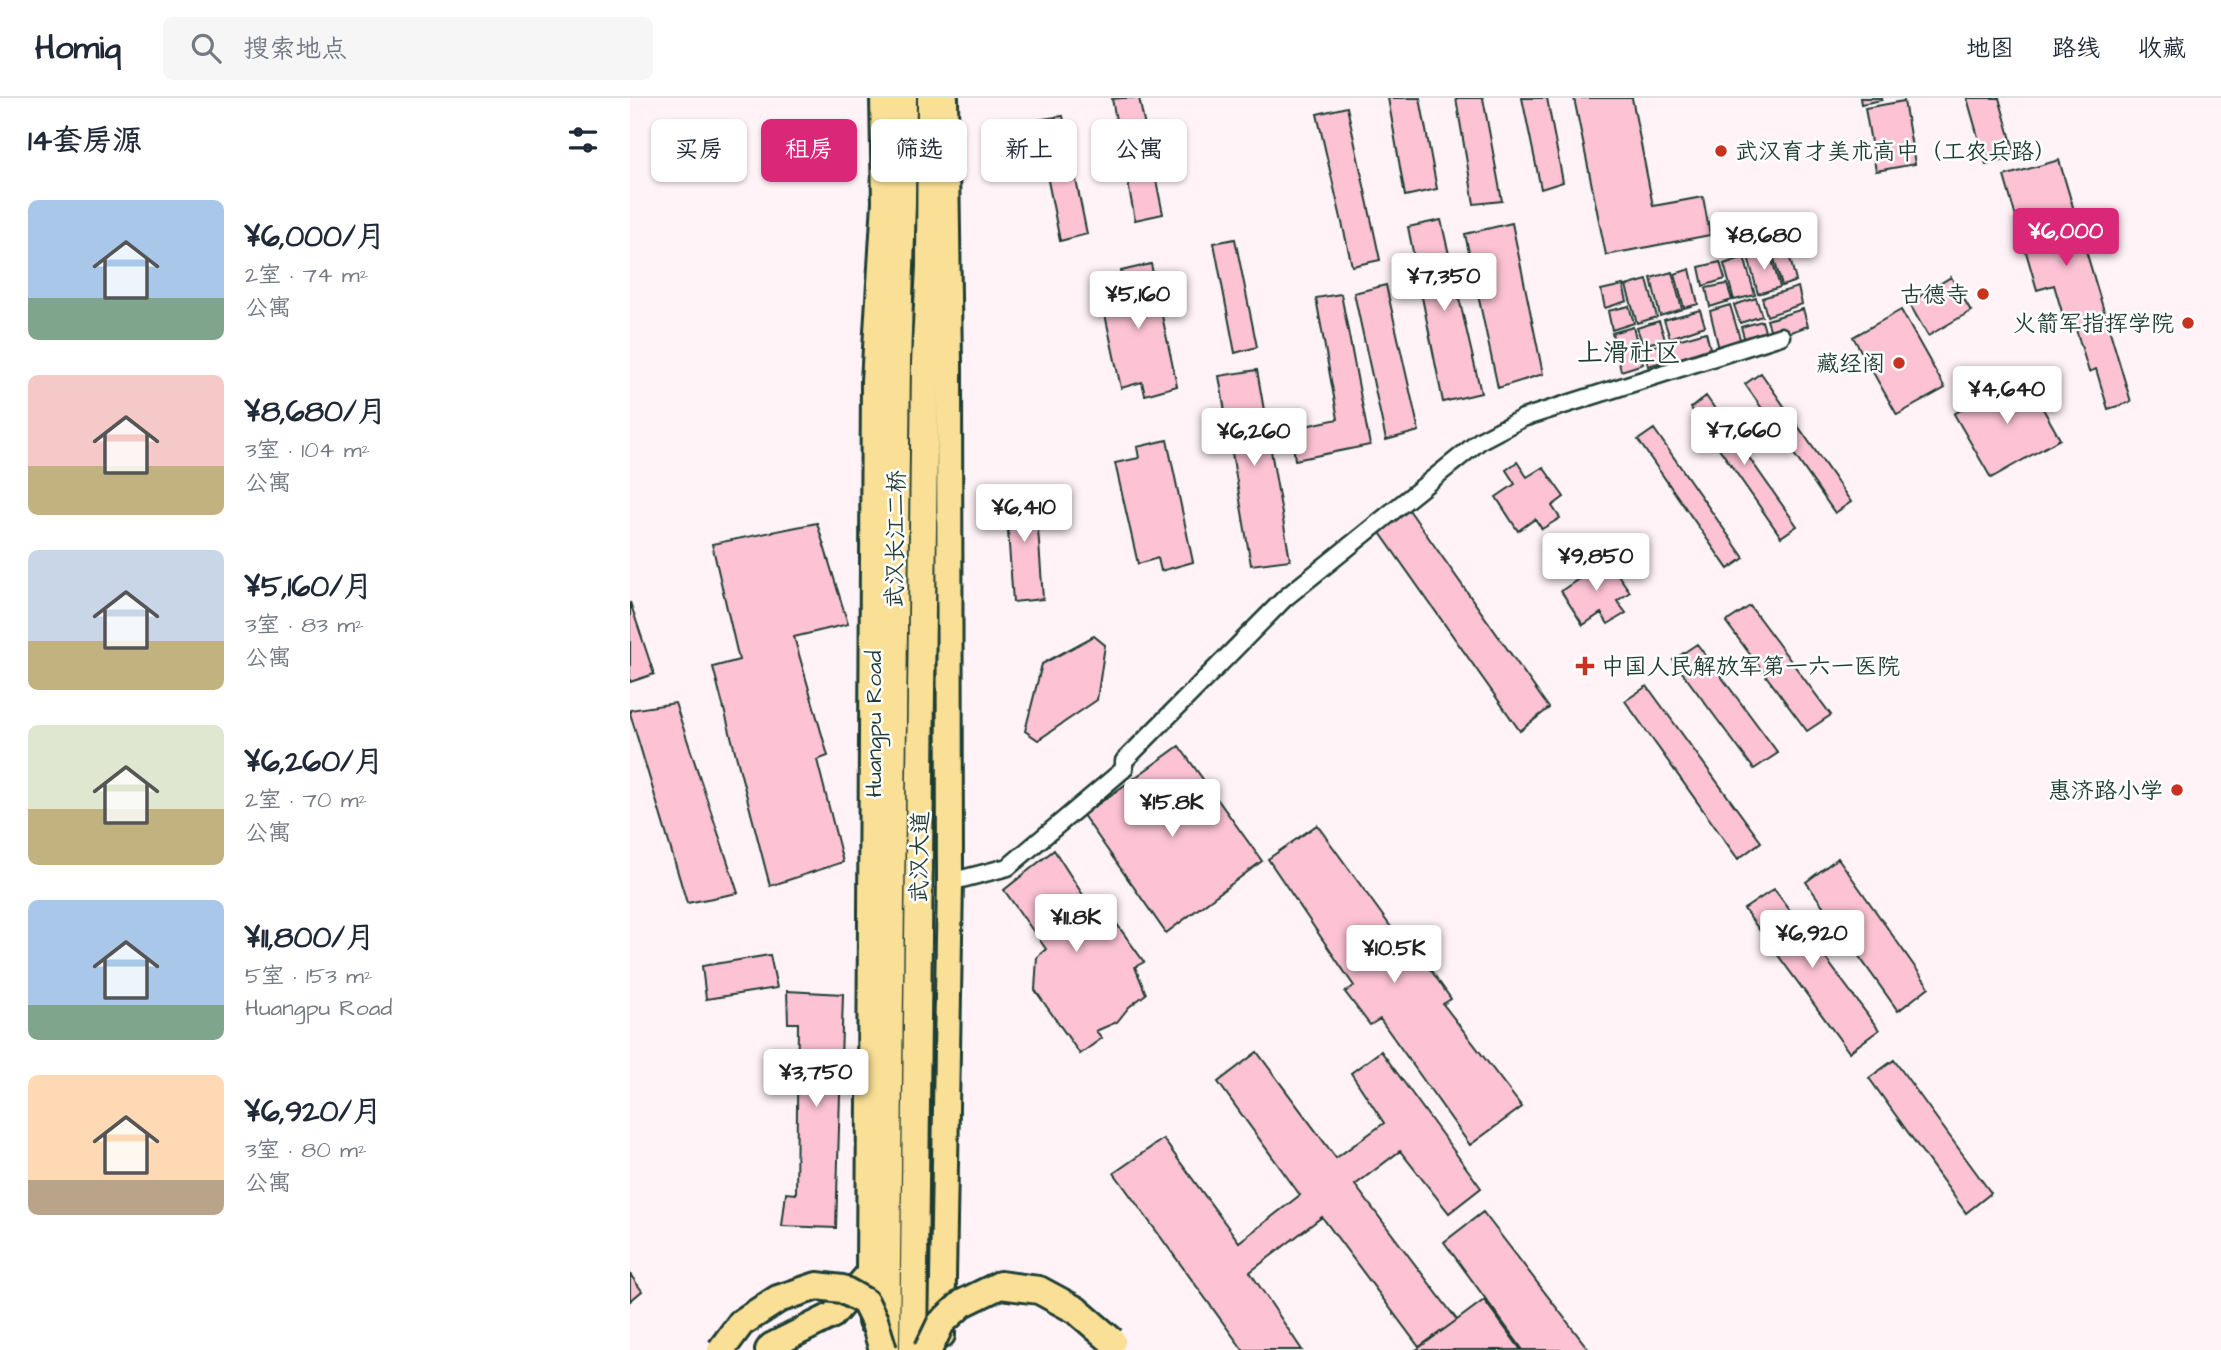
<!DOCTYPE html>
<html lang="zh">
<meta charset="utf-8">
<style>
:root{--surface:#fff;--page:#f6f6f7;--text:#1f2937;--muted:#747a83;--line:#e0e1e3;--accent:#db2777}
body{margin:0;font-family:"Architects Daughter","LXGW WenKai TC",sans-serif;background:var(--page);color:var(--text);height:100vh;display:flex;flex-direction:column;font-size:26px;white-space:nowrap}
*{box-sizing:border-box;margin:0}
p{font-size:23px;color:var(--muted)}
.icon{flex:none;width:38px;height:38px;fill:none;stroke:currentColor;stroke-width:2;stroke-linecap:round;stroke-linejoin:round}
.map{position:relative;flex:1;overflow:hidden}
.panel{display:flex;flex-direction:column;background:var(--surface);width:630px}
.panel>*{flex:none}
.guide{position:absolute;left:21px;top:21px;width:665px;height:63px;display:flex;gap:14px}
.price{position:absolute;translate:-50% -60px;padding:0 16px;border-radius:7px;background:#fff;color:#222;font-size:23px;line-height:46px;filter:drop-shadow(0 2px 4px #0008)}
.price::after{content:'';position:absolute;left:50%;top:42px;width:21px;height:16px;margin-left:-10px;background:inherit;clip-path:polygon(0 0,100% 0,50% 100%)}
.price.on{background:var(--accent);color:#fff}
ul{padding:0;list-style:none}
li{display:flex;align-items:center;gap:21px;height:175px;padding:0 28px}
li span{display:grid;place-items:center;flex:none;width:196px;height:140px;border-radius:10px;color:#555}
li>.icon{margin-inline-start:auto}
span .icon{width:84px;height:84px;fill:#fffc;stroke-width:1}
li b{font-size:30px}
h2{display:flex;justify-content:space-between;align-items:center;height:84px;padding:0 28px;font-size:30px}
.chip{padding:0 24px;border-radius:10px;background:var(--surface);box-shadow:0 2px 5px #0004;font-size:24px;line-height:63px}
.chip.on{background:var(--accent);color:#fff}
header{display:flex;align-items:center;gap:42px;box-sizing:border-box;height:98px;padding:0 35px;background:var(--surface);border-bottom:2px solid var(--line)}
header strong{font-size:33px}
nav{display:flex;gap:38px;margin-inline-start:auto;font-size:24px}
.search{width:490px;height:63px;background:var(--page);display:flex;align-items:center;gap:18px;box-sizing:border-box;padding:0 24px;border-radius:10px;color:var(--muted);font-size:26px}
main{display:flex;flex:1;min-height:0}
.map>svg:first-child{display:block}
.building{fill:#fdc3d5;stroke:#1f3d34;stroke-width:2}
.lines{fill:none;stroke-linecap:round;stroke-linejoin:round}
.minor-casing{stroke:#1f3d34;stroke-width:21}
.primary-casing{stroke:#1f3d34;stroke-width:30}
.trunk-casing{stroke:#1f3d34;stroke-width:32}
.minor{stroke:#fff;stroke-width:16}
.primary{stroke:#fadf96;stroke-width:24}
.trunk{stroke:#fadf96;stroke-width:26}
.trunk-bridge-casing{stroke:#1f3d34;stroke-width:32;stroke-linecap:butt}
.trunk-bridge{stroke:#fadf96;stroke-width:26}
.poi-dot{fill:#c8321e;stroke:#fff;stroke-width:2.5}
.labels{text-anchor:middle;stroke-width:5;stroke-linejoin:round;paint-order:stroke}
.poi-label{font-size:23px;fill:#1f3d34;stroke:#fff;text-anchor:end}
.street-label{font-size:23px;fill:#1f3d34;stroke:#fff}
.quarter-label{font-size:26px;fill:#1f3d34;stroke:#fff}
</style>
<header>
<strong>Homiq</strong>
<div class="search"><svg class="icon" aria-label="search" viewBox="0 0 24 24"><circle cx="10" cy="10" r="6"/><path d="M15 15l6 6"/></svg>搜索地点</div>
<nav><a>地图</a><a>路线</a><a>收藏</a></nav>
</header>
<main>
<section class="panel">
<h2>14套房源<svg class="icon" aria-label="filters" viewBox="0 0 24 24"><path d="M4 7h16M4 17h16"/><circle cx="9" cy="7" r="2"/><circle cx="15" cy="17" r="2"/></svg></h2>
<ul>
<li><span style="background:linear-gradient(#a9c7e8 70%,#7fa58c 0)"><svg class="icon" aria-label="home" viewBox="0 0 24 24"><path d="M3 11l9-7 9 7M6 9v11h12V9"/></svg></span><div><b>¥6,000/月</b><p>2室 · 74 m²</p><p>公寓</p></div></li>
<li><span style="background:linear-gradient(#f6c9c9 65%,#c2b280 0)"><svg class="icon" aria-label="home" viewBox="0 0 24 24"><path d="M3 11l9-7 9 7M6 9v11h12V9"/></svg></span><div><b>¥8,680/月</b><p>3室 · 104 m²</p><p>公寓</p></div></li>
<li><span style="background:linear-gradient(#c9d6e8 65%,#c2b280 0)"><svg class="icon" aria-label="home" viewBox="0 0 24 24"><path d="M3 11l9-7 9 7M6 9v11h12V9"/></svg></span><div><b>¥5,160/月</b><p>3室 · 83 m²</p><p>公寓</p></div></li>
<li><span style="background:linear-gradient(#dfe7d0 60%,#c2b280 0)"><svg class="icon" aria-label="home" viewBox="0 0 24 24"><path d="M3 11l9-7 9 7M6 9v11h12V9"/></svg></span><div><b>¥6,260/月</b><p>2室 · 70 m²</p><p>公寓</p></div></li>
<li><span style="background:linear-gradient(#a9c7e8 75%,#7fa58c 0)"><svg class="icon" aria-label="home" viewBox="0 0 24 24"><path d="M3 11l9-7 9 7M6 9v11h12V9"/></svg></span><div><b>¥11,800/月</b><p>5室 · 153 m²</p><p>Huangpu Road</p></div></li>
<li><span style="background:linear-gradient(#ffd9b3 75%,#b9a48a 0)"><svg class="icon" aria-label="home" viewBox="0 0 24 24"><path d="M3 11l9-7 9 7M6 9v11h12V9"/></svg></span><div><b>¥6,920/月</b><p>3室 · 80 m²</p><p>公寓</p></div></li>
</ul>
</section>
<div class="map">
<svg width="1591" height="1252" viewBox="0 0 1591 1252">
<rect width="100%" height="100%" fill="#fff3f7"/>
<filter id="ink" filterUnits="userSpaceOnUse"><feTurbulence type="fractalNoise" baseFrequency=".0143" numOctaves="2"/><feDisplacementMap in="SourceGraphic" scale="14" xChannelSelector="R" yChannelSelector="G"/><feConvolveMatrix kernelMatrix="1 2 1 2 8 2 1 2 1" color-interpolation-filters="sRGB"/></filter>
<g filter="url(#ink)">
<!-- building -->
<path class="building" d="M492 0H509L533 116 505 122 482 1Z
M758 0H790L807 91 775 98Z
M826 0H853L872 103 844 106Z
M892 0H917L933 84 911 91Z
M944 0H1002L1023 108 1073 99 1080 137 976 157Z
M1230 0H1252V2L1231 6Z
M1337 0H1369L1386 59 1356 67Z
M1274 3 1285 66 1246 73 1235 10Z
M717 9 750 162 722 168 687 16Z
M433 18 457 136 430 143 406 22Z
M1429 62 1501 304 1478 311 1466 271 1459 274 1445 228 1437 231 1424 187 1407 192 1374 78Z
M811 122 851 295 813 304 778 129Z
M882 125 913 276 868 290 835 136Z
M605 141 627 249 605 255 584 145Z
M1157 149 1166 183 1152 188 1142 154Z
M1139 152 1150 189 1128 196 1118 158Z
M1114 159 1125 197 1104 202 1094 166Z
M1090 164 1095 181 1073 188 1069 169Z
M521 166 547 288 515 297 512 284 491 290 469 189 493 184 491 173Z
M1060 171 1068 206 1054 210 1045 176Z
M1042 174 1052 211 1030 218 1021 180Z
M1321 179 1341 213 1298 238 1279 205Z
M1017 182 1027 219 1007 225 996 188Z
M1097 186 1102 202 1080 209 1076 190Z
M756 187 789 333 756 342 724 195Z
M993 187 997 203 975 210 971 192Z
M1168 189 1172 206 1137 218 1132 200Z
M711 196 740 347 665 362 661 331 708 321 686 200Z
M1126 200 1132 218 1110 225 1104 207Z
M1100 207 1111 244 1089 251 1080 213Z
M999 208 1004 225 982 232 978 213Z
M1173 211 1178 228 1143 240 1137 222Z
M1070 212 1075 228 1040 240 1034 222Z
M1271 212 1315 290 1267 317 1223 239Z
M1029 223 1035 241 1013 247 1007 230Z
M1132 223 1137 240 1116 246 1111 229Z
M1003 229 1013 266 991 273 982 235Z
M1076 234 1080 250 1045 262 1040 244Z
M1035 245 1039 262 1018 268 1014 251Z
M627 272 660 462 621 467 589 278Z
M1131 275 1221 404 1205 415 1115 286Z
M1394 277 1430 341 1361 380 1324 316Z
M1076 298 1167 428 1151 439 1061 310Z
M1024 331 1114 460 1098 471 1008 342Z
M537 342 563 464 531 473 528 460 508 466 485 365 509 360 507 349Z
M887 364 897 379 913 369 934 399 922 408 930 420 912 431 905 421 888 433 866 399 885 386 876 372Z
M405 388 413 501 383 504 375 390Z
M777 409 919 610 890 633 746 429Z
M187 425 218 526 164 539 198 658 187 662 213 764 140 788 83 569 109 562 82 446Z
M953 459 963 474 979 464 1000 494 987 503 996 515 978 526 971 515 953 527 931 493 950 480 941 466Z
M0 504 24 576 0 584Z
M1120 508 1201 617 1177 633 1096 524Z
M464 538 475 547 467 602 408 642 395 633 412 566Z
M1067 546 1148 655 1124 671 1043 562Z
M1017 588 1131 744 1108 761 995 603Z
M45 605 108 795 57 805 0 615V612Z
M549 648 632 763 536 835 453 717Z
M687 727 766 836 773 832 821 901 813 906 892 1009 840 1047 750 921 740 927 715 894 724 888 638 761Z
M424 752 471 825 481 818 514 864 505 869 516 896 499 909 487 924 466 933 472 940 450 956 405 892 407 859 416 851 374 792Z
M1208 760 1299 889 1268 913 1176 784Z
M1144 791 1249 932 1219 954 1114 811Z
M140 857 147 890 76 901 72 868Z
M157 893 213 896 206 1130 152 1128 156 1095 166 1096 168 925H158Z
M751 953 851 1090 819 1115 770 1053 725 1087 827 1222 789 1249 692 1119 620 1174 672 1252H613L484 1075 533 1041 609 1144 670 1097 588 984 627 954 706 1060 754 1025 721 975Z
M1264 962 1361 1095 1336 1115 1239 980Z
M853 1114 959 1252H893L814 1144Z
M0 1176 12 1193 0 1203Z
M854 1202 891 1252H786L827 1222Z"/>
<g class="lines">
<defs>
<path id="minor" d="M320 784 378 769 494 671V663L655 500 851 342 893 320 1151 238"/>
<path id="primary" d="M241 1224 239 1175 244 283 255 104 253 0
M312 1237 320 784 319 264 315 0
M138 1252 141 1248 203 1217 234 1181"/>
<path id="trunk" d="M256 1251 267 264 272 105 273 0
M283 1252 295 265 300 169 301 0"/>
</defs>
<!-- minor casing -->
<use href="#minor" class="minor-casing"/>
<!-- primary casing -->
<use href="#primary" class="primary-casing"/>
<!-- trunk casing -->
<use href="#trunk" class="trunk-casing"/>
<!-- minor -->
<use href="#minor" class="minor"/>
<!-- primary -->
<use href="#primary" class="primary"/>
<!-- trunk -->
<use href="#trunk" class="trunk"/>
<defs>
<path id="trunk-bridge" d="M91 1252 111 1225 148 1201 187 1188 212 1191 235 1204 244 1222 253 1252
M298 1252 311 1225 333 1205 370 1187 409 1192 446 1212 482 1243"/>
</defs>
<!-- trunk-bridge casing -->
<use href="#trunk-bridge" class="trunk-bridge-casing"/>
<!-- trunk-bridge -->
<use href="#trunk-bridge" class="trunk-bridge"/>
</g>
</g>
<!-- markers -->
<g class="poi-dot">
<circle cx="1091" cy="53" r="7"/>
<circle cx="1353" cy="196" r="7"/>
<circle cx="1558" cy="225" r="7"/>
<circle cx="1269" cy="265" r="7"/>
<path d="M951.5 557.5h7v7h7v7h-7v7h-7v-7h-7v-7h7z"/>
<circle cx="1547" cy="692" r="7"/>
</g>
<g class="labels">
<!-- poi labels -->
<g class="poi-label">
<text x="1105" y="61" text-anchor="start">武汉育才美术高中（工农兵路）</text>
<text x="1339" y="204">古德寺</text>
<text x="1544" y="233">火箭军指挥学院</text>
<text x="1255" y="273">藏经阁</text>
<text x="971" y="576" text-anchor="start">中国人民解放军第一六一医院</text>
<text x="1533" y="700">惠济路小学</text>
</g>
<!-- street labels -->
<g class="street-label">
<text transform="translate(265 441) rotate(-89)" y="8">武汉长江二桥</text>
<text transform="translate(243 626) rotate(-90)" y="8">Huangpu Road</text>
<text transform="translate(289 759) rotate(-89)" y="8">武汉大道</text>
</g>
<!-- quarter labels -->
<g class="quarter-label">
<text x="999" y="263">上滑社区</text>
</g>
</g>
</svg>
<b class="price on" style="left:1436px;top:170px">¥6,000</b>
<b class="price" style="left:1134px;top:174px">¥8,680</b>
<b class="price" style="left:814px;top:215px">¥7,350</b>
<b class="price" style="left:508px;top:233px">¥5,160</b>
<b class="price" style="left:1377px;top:328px">¥4,640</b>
<b class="price" style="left:1114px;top:369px">¥7,660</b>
<b class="price" style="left:624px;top:370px">¥6,260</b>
<b class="price" style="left:394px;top:446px">¥6,410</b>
<b class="price" style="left:966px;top:495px">¥9,850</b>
<b class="price" style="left:542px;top:741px">¥15.8K</b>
<b class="price" style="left:446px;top:856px">¥11.8K</b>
<b class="price" style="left:1182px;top:872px">¥6,920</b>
<b class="price" style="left:764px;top:887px">¥10.5K</b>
<b class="price" style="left:186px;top:1011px">¥3,750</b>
<div class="guide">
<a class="chip">买房</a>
<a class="chip on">租房</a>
<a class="chip">筛选</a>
<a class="chip">新上</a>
<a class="chip">公寓</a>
</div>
</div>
</main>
